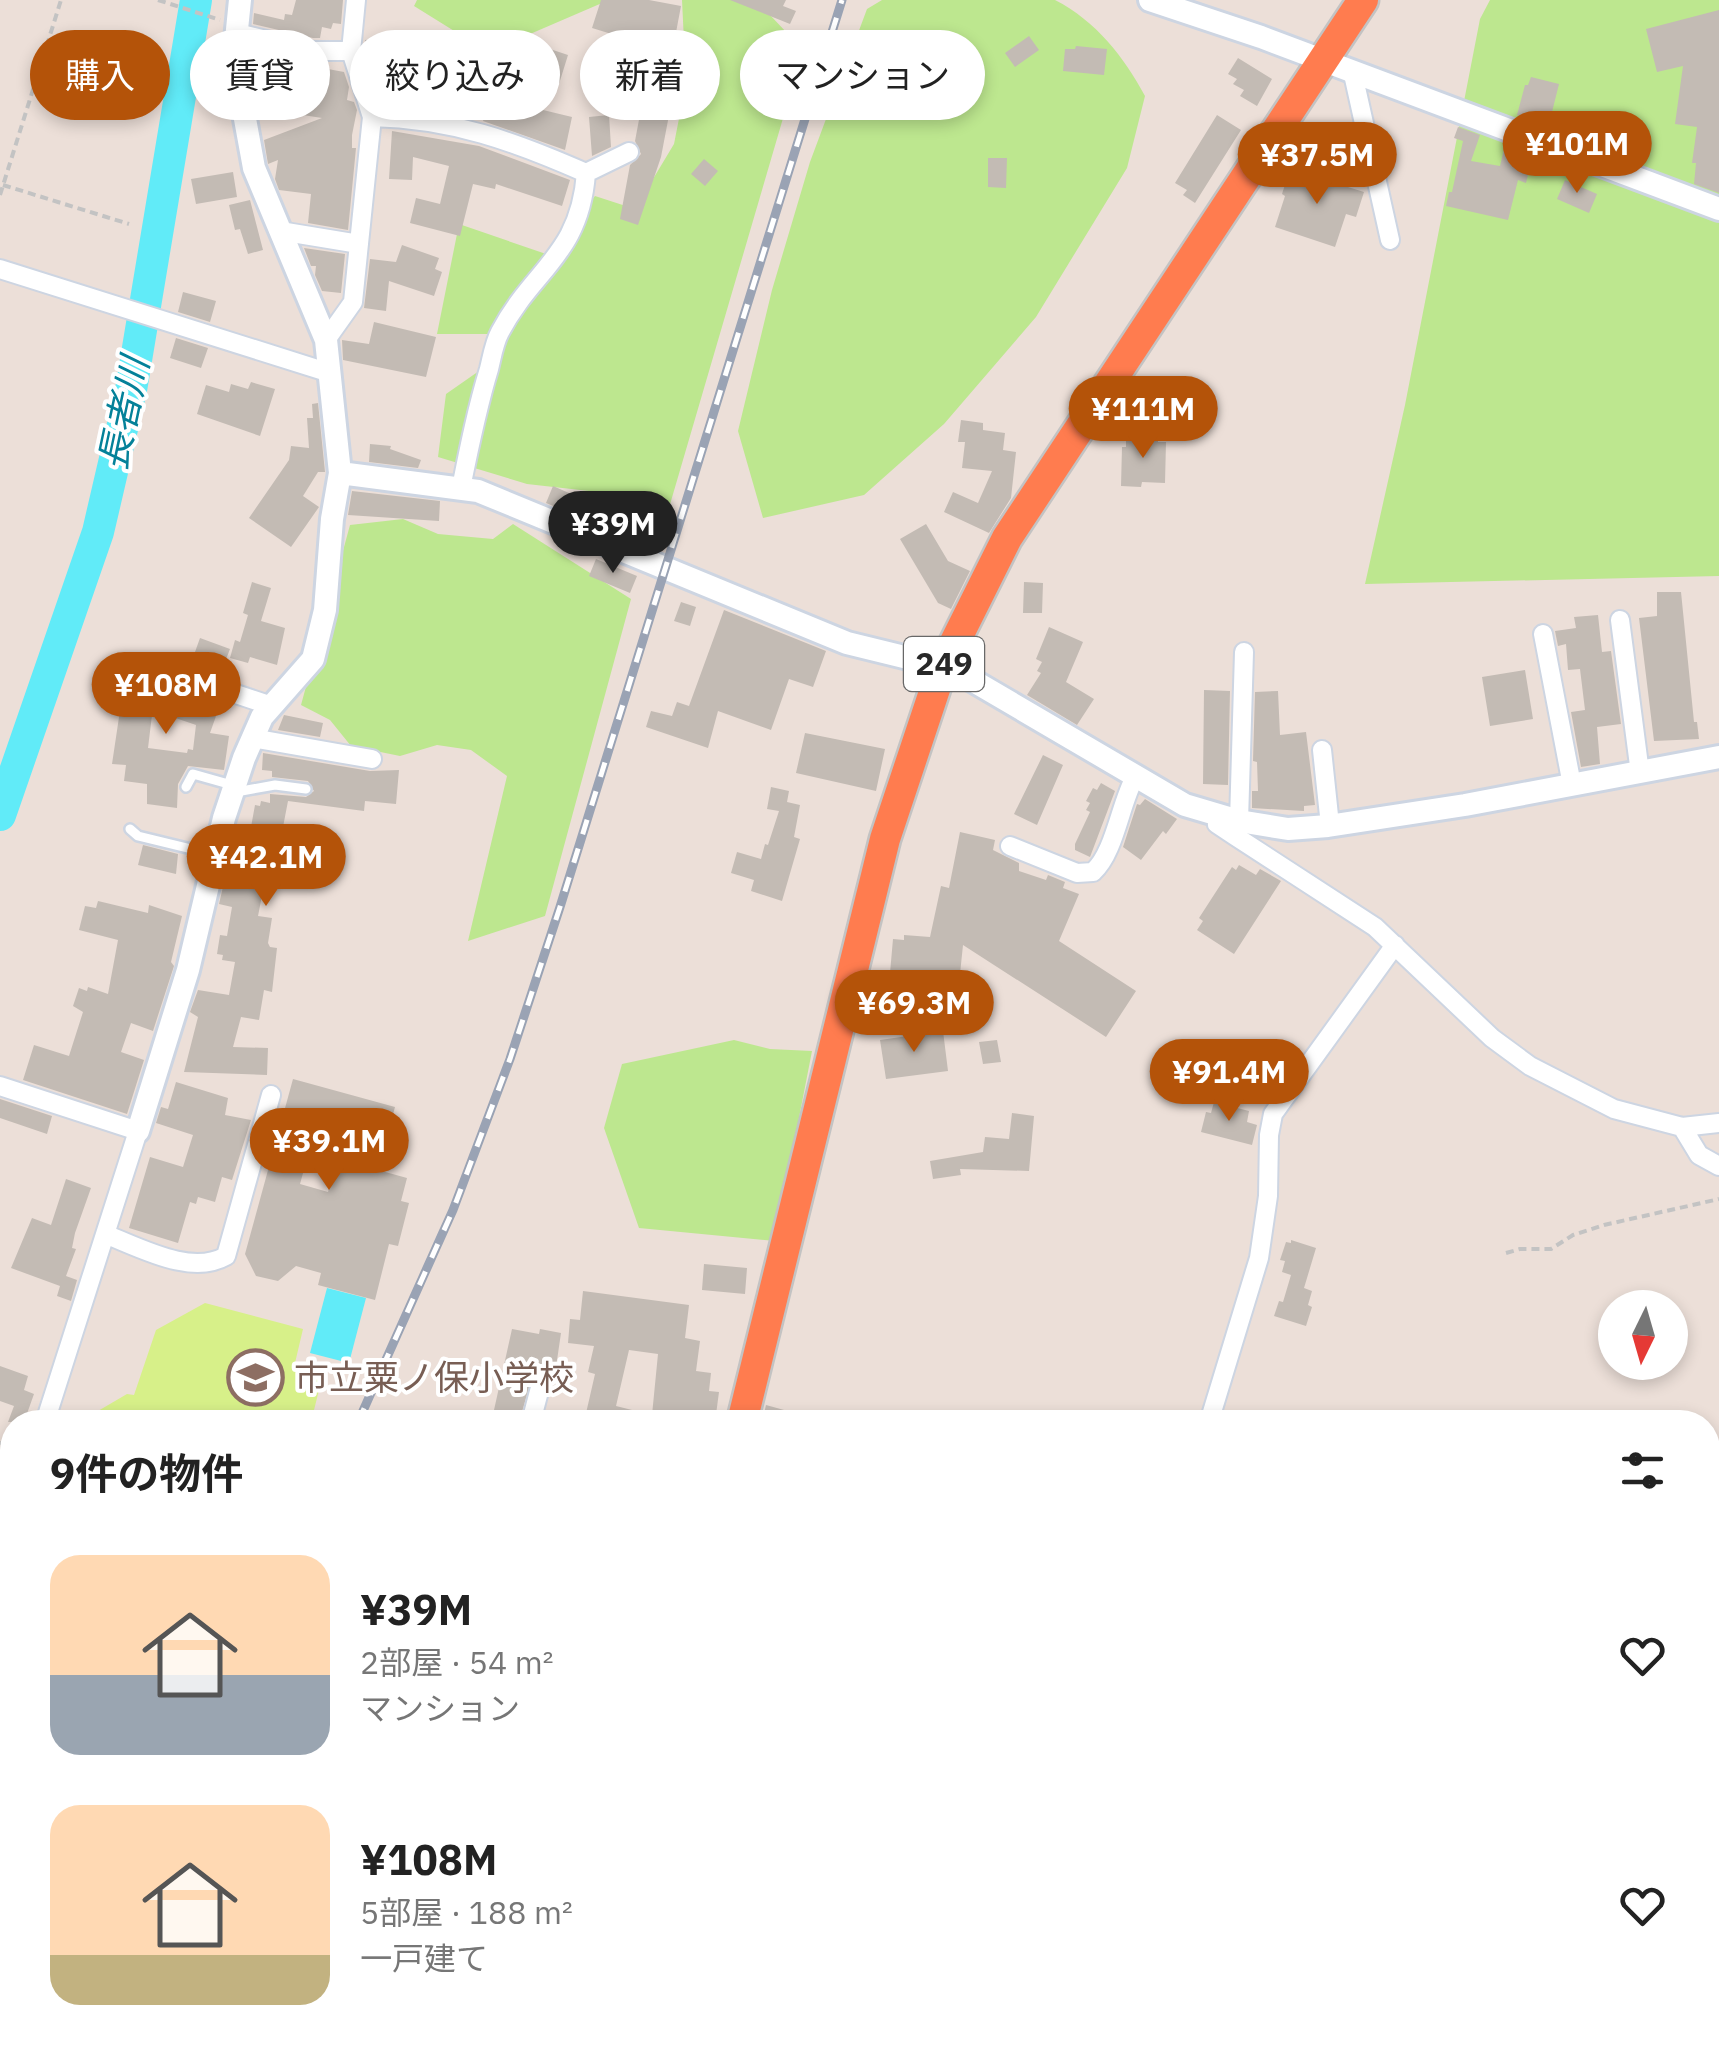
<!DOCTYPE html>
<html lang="ja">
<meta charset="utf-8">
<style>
:root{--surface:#fff;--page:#f2f2f2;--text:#222;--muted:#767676;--accent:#b45309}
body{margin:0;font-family:"IBM Plex Sans","Noto Sans JP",sans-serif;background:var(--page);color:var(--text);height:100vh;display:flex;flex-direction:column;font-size:38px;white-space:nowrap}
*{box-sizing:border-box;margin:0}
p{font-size:32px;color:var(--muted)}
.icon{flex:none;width:55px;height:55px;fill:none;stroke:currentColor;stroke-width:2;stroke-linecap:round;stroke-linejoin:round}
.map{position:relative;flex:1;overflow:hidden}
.details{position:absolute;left:0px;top:1410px;width:1720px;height:642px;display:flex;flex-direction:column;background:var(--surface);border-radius:40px 40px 0 0;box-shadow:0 5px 15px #0003}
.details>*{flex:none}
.guide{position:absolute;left:30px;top:30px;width:1000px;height:90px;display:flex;gap:20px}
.needle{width:65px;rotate:185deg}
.fabs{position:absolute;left:1598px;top:1290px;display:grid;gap:20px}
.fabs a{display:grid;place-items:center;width:90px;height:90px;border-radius:50%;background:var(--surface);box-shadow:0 5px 15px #0003;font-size:50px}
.price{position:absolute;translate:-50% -85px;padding:0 22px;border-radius:35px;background:var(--accent);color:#fff;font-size:32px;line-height:65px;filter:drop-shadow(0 2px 5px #0008)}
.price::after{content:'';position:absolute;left:50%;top:60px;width:30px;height:22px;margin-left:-15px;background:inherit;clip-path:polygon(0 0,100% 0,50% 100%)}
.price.active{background:#222;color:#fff}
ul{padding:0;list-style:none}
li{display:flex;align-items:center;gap:30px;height:250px;padding:0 50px}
li span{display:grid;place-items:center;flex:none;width:280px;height:200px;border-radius:30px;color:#555}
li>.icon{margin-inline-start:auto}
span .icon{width:120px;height:120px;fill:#fffc;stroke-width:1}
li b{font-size:42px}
h2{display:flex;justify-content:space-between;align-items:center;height:120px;padding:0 50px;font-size:42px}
.pill{padding:0 35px;border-radius:45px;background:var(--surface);box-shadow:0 5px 15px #0003;font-size:35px;line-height:90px}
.pill.active{background:var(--accent);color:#fff}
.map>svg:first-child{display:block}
.green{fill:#bde78f}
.pitch{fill:#d7f089}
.water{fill:#61ebf8}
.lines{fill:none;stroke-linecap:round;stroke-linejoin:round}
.river{stroke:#61ebf8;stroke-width:32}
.building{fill:#c3bbb4;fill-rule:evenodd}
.lane-casing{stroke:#cdd5e2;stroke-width:14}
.street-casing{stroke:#cdd5e2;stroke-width:22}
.secondary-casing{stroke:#cdd5e2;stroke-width:28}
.highway-casing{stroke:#c3c3c3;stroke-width:35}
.path{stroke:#c3c3c3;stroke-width:4;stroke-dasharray:8 5;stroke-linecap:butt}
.lane{stroke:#fff;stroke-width:9}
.street{stroke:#fff;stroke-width:18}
.secondary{stroke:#fff;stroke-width:22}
.highway{stroke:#ff7c4f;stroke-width:30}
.rail-casing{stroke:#9aa3b4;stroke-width:9}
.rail{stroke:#fff;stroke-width:5;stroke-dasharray:15;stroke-linecap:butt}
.labels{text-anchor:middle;stroke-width:8;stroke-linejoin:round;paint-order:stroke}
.shield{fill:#fff;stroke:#686868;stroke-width:2.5}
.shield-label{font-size:32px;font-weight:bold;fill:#282828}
.education-label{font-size:35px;fill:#785e54;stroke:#fff;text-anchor:start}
.water-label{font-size:38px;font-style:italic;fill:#048199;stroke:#fff}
</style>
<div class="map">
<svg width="1719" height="2052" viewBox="0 0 1719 2052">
<rect width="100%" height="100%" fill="#ecdfd8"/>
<!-- green -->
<path class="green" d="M417 0H609L488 52 414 6Z
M682 0H756L803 50 659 542 618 529 589 491 527 484 438 457 446 394 489 364 493 334H437L459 224 549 255 595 196 635 209 674 144 686 83Z
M882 0H1055C1096 21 1124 57 1145 96L1127 168 1036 317 944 424 864 495 763 518 738 431 772 290 810 162 867 9Z
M1490 0H1719V576L1365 584 1405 405 1480 19Z
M403 519 438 534 493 539 513 524 631 599 545 916 468 941 507 776 471 750 437 745 400 756 351 746 330 720 301 705 350 525Z
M734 1040 770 1049 812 1051 775 1241 639 1228 604 1128 622 1064Z
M1708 1987H1719V2052H1691L1690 2040H1708Z"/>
<!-- pitch -->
<path class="pitch" d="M205 1303 303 1329 295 1363 324 1370 311 1422H84L86 1418 127 1394 134 1395 156 1330Z"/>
<!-- water -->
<path class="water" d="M327 1288 366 1298 349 1363 310 1353Z"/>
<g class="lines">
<!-- river -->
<path class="river" d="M0 815 98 532 131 390 196 0"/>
</g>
<!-- building -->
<path class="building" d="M296 0H343L341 24 333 23 331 29 322 27 320 38H313L253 24 254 13 284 20 285 14 292 15Z
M601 0H649L681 6 670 64 688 67 683 91 674 89 661 157 638 225 620 219 630 165 641 154 635 141 641 109 605 101 611 69 648 77 654 47 592 28Z
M730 0H786L783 6 796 11 790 24Z
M1719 10V193L1694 184 1696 163H1692L1697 127 1675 124 1683 66 1657 72 1646 29Z
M1029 36 1039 50 1015 67 1005 53Z
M397 39 398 60 367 61 365 40Z
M1076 46 1107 49 1104 75 1063 71 1065 49H1075Z
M550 49 568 55 559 84 541 78Z
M255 50 276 55 273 82 253 80Z
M1238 58 1272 79 1257 106 1240 96 1244 90 1233 84 1237 79 1228 74Z
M441 61 473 66 474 63 496 69 494 77 549 93 543 110 572 117 565 150 483 121 491 95 469 89 449 86 445 112 394 106 399 71 439 76Z
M312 66 344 72 349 87 347 100 354 102 357 110 352 135V148H356L348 230 308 223 311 194 279 190 275 179 278 160 268 164 264 140 322 118 271 110 274 88 303 93Z
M1531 77 1559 84 1552 112 1562 115 1558 132 1540 126 1541 121 1517 115 1525 85H1528Z
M609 115 611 147 592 156 589 117Z
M1217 115 1241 130 1195 203 1183 195 1187 190 1175 183Z
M1458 127 1480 135 1471 161 1500 166 1505 145 1533 155 1526 183 1518 180 1508 220 1446 206 1449 192H1452L1463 141 1454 138Z
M392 131 479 146 570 180 562 206 496 184 495 189 473 184 460 236 410 223 416 198 440 204 449 166 413 157 412 180 389 179Z
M988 158H1007L1006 188 988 187Z
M704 159 718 171 705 186 691 174Z
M1290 169 1364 192 1356 217 1346 214 1335 247 1275 227 1285 196 1282 194Z
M233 172 237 197 196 204 191 179Z
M1565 180 1597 194 1589 213 1557 199Z
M250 200 263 250 248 254 240 229 235 230 229 205Z
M402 245 439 258 435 269 442 272 434 296 389 281 386 311 364 308 370 259 396 262Z
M304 248 345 254 341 293 322 291 315 275 316 266H311Z
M183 292 216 301 210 322 178 312Z
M374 322 436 337 426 377 343 360 342 340 369 344Z
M176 338 208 348 201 368 170 358Z
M251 382 275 389 260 436 197 414 206 385 229 392 231 384 248 389Z
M318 403 325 472H318L303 496 319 507 291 547 249 518 289 460 291 446 309 448 307 418H313L312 404Z
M961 420 983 423V430L1005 433 1003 450 1016 452 1011 498 989 533 944 512 953 492 978 503 992 471 962 468 965 442H958Z
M1126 436 1158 437V442H1166L1165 483 1142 482 1141 487 1121 486 1122 447H1126Z
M370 444 391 446 390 449 421 460 418 468 369 462Z
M553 486 628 519 622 534 546 503Z
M352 491 440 501 439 521 348 515Z
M926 524 948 561 970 571 951 609 938 603 900 539Z
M596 559 637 576 630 593 589 576Z
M252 582 271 588 261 621 285 628 277 665 250 657 248 663 230 658 235 640 240 642 248 615 243 613Z
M1024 582 1043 583 1042 613H1023Z
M1657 592H1681L1694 722H1697L1699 739 1654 741 1639 618 1657 616Z
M681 602 696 607 690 626 674 621Z
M724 610 826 651 813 687 789 679 771 730 718 711 708 748 646 727 651 711 672 716 677 702 689 706Z
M1598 615 1602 652 1611 651 1621 724 1597 727 1600 764 1581 767 1571 712 1585 710 1580 669 1568 670 1566 644 1558 646 1555 631 1576 628 1574 617Z
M1049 627 1083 642 1066 682 1094 699 1077 725 1027 695 1041 673 1037 671 1042 662 1036 659Z
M200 638 230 649 220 675 190 666Z
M1525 670 1533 719 1490 726 1482 677Z
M125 677 173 686 221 702 210 733 229 736 224 770 188 766 178 784 177 808 147 804V784L124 781 126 765 112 764ZM158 712 196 725 193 750 188 749 187 753 148 748 152 715 157 716Z
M1204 690 1230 691 1228 785 1203 784Z
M1278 691 1280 735 1306 732 1315 805 1304 806V811L1252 808V791H1258L1257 762 1253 761 1255 692Z
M284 715 323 723 320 737 278 730Z
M805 733 885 749 876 791 796 773Z
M263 753 370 771 399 770 396 804 365 801 364 811 288 801 283 827 298 830 294 850 277 846 276 850 271 849 258 916 272 918 268 943 270 947 277 948 272 992 264 990 259 1020 241 1017 233 1047 268 1048 267 1075 184 1072 198 1017 190 1012 198 990 229 995 235 962 222 960 223 955 217 954 220 935 227 936 232 907 219 904 235 835 249 838 255 805 260 806 261 801 270 803V794L306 797 314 791 308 781 272 777V771L262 770Z
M1043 755 1063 765 1037 825 1014 814Z
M1101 783 1115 791 1090 857 1075 850V844L1090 812 1086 810 1090 803 1086 801 1093 788 1097 790Z
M771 787 789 791 787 802 800 805 794 837 800 839 782 901 751 891 754 880 731 873 737 852 761 859 765 844 768 845 779 811 767 809Z
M1145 799 1177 819 1166 834 1163 831 1141 860 1123 847 1137 804 1140 805Z
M960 832 995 840 993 850 1019 863V871L1046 880 1048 875 1065 882 1063 888 1079 894 1059 941 1136 991 1106 1037 963 945 960 974 948 972 947 978 890 973 893 939 904 940V935L930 937 941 886 949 888Z
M143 845 178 854 176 874 138 865Z
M1239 865 1256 875 1260 869 1281 881 1234 954 1197 930 1203 921 1199 918 1232 867 1236 870Z
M98 901 148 913 149 905 182 916 171 962 174 966 153 1031 131 1023 121 1052 144 1060 127 1114 23 1080 34 1045 69 1056 83 1012 73 1006 79 988 87 991 88 987 108 994 118 940 79 930 85 906 96 908Z
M943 1031 948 1071 886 1079 880 1040Z
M997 1040 1001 1062 983 1064 979 1042Z
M293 1079 395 1107 378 1170 407 1178 401 1201 409 1203 398 1246 389 1244 375 1300 318 1285 321 1273 296 1266 278 1281 256 1276 245 1254ZM308 1155 336 1162 328 1192 300 1184Z
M176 1082 228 1098 225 1115 251 1120 232 1180 222 1177 215 1202 198 1197 196 1204 190 1202 178 1243 129 1228 150 1157 183 1167 193 1135 156 1123 161 1107 168 1109Z
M0 1099 52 1116 47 1134 0 1118Z
M1214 1102 1249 1111 1247 1122 1257 1125 1252 1145 1201 1132 1206 1112 1211 1113Z
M1012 1113 1034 1116 1029 1171 960 1169 961 1175 933 1179 930 1161 983 1152 985 1137 1009 1139Z
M66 1179 91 1188 75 1233 72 1248 76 1249 66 1276 77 1280 71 1301 57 1296 60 1286 11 1268 32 1218 51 1225Z
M1291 1240 1316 1248 1304 1288 1312 1291 1308 1305 1312 1307 1306 1326 1274 1316 1279 1301 1283 1302 1291 1275 1282 1272 1285 1261 1280 1260 1286 1242 1291 1243Z
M704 1264 747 1268 745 1294 702 1290Z
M583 1291 689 1305 685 1338 700 1341 696 1371 711 1373 709 1391 719 1392 715 1422H584L595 1374 588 1372 594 1346 568 1343 570 1319 580 1320ZM629 1350 658 1354 652 1415 616 1406Z
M512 1329 539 1334 540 1329 561 1333 555 1374 547 1364 535 1367 519 1422H502L504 1411 494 1410Z
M0 1366 28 1376 24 1390 34 1394 24 1422H8L14 1406 0 1401Z
M766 1405 813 1418 812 1422H762Z"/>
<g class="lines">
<defs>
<path id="lane" d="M186 787 193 774 232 785
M236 792 275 785 306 789
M130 829 138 836 212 854"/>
<path id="street" d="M237 33 312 51H351
M1353 74 1390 240
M372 117C453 119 513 141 586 173L629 152
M280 231 359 244
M0 269 330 373
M326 340 353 302 372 117 351 51 356 0
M461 488C469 448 477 408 489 369 492 357 494 343 500 332 533 269 580 255 586 173
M1620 620 1640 773
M1543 634 1572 785
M161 669 272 706
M252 738 372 759
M1322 750 1330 825
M1219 816 1217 824 1235 836 1375 927 1492 1038 1530 1066 1614 1109 1682 1127 1719 1123
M1239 821 1244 652
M1010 846 1077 873 1093 872C1115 852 1120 804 1135 777
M0 1086 138 1131 45 1422
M1682 1127 1699 1155 1719 1166
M107 1235C141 1248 191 1276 226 1256L271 1095
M531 1422 543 1376
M1209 1422 1259 1258 1268 1196 1269 1135 1273 1114 1395 945
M0 1571 12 1527
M0 1790 12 1791
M1708 1882H1719
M752 2040 753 2052
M917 2040 941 2052
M211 2052 217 2040
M1090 2052V2040"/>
<path id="secondary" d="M1150 0 1261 37 1719 209
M340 473 478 491 847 643 953 669 1185 805 1239 821 1288 829 1328 826 1465 805 1719 757
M138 1131 188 970 224 818 244 758 262 717 313 659 325 610 332 519 340 473 326 340 254 168 234 59 240 0"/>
<path id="highway" d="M742 1422 885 839 942 668 1007 538 1363 0
M586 2052 589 2040"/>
</defs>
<!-- lane casing -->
<use href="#lane" class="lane-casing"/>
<!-- street casing -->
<use href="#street" class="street-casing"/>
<!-- secondary casing -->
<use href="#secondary" class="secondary-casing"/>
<!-- highway casing -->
<use href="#highway" class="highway-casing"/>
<!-- path -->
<path class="path" d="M158 0 220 20
M3 185 129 224
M0 195 61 0
M1506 1253 1520 1249H1551L1573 1235 1604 1225 1719 1199
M0 1443 12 1445
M0 1626 7 1627"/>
<!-- lane -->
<use href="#lane" class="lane"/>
<!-- street -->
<use href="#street" class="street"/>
<!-- secondary -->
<use href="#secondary" class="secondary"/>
<!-- highway -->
<use href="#highway" class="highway"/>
<defs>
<path id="rail" d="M358 1422 453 1210 510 1059 560 907 842 0
M72 2052 77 2040"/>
</defs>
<!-- rail casing -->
<use href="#rail" class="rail-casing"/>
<!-- rail -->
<use href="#rail" class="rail"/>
</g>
<!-- icons -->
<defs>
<symbol id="school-ring" viewBox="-11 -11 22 22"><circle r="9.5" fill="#fff" stroke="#8d6e63" stroke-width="1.5"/><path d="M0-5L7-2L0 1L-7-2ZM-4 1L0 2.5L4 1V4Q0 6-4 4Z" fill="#8d6e63"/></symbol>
</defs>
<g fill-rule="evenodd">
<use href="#school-ring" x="224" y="1346" width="63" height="63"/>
</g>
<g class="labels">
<!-- shield labels -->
<rect class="shield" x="904" y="637" width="80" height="54" rx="8"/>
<g class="shield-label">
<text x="944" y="675">249</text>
</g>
<!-- education labels -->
<g class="education-label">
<text x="294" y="1390">市立粟ノ保小学校</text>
</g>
<!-- water labels -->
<g class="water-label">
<text transform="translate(124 414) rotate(-78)" y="13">長者川</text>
</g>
</g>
</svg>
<div class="fabs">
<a><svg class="needle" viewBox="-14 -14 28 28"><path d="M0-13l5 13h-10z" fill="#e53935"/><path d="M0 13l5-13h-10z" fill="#767676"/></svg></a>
</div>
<b class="price" style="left:1577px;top:196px">¥101M</b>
<b class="price" style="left:1317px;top:207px">¥37.5M</b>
<b class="price" style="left:1143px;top:461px">¥111M</b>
<b class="price active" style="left:613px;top:576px">¥39M</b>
<b class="price" style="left:166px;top:737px">¥108M</b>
<b class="price" style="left:266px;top:909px">¥42.1M</b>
<b class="price" style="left:914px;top:1055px">¥69.3M</b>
<b class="price" style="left:1229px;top:1124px">¥91.4M</b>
<b class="price" style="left:329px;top:1193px">¥39.1M</b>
<div class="guide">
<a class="pill active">購入</a>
<a class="pill">賃貸</a>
<a class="pill">絞り込み</a>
<a class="pill">新着</a>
<a class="pill">マンション</a>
</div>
<section class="details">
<h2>9件の物件<svg class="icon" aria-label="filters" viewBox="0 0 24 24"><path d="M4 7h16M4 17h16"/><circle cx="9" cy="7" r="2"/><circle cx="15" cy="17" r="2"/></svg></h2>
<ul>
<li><span style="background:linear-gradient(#ffd9b3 60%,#9aa5b1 0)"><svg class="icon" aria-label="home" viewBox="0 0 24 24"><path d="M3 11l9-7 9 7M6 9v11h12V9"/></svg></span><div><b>¥39M</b><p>2部屋 · 54 m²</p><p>マンション</p></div><svg class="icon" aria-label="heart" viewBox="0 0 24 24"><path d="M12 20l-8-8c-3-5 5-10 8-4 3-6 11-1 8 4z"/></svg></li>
<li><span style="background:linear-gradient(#ffd9b3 75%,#c2b280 0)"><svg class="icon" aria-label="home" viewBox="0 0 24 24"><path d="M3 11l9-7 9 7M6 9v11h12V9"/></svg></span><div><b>¥108M</b><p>5部屋 · 188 m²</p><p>一戸建て</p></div><svg class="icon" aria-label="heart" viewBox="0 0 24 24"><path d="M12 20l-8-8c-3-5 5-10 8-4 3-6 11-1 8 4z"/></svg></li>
</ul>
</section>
</div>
